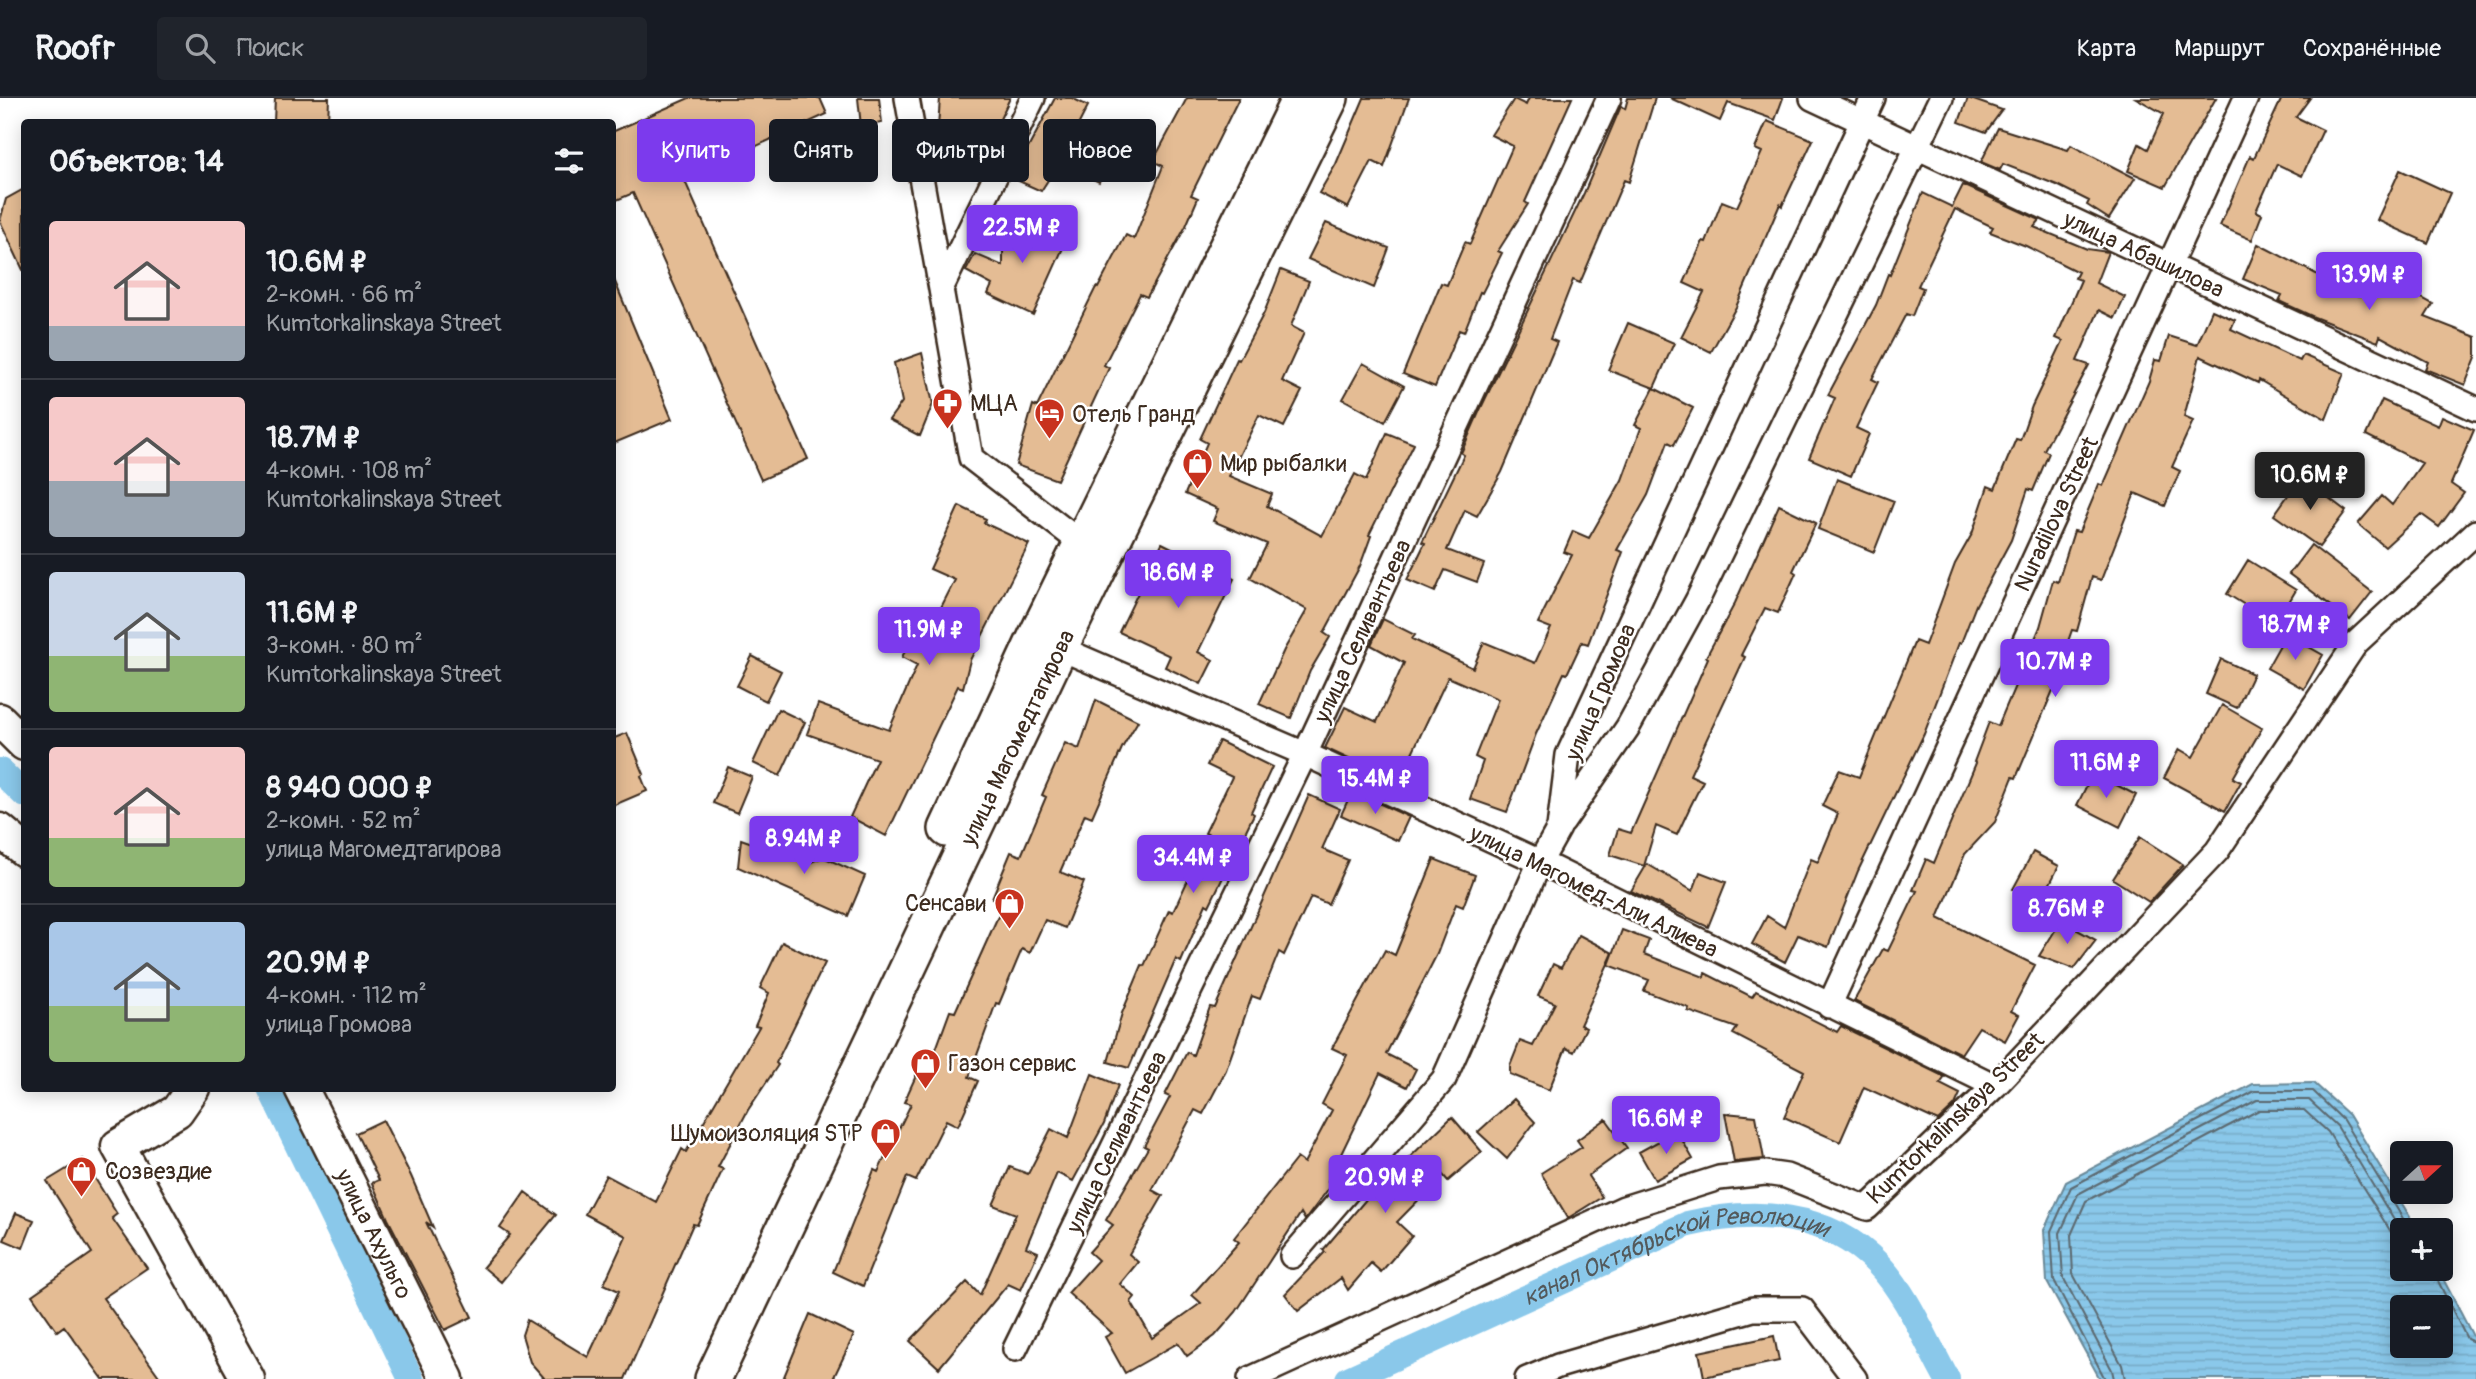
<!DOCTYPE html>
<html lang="ru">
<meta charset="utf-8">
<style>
:root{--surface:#171b24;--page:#20242c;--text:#f1f3f6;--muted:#9ea1a6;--line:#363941;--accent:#7c3aed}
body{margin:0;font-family:Pangolin,sans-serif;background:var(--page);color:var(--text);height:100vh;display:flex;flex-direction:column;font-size:26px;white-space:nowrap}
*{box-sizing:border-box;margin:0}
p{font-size:23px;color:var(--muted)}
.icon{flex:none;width:38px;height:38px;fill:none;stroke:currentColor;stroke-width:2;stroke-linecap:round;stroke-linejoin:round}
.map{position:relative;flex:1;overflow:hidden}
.side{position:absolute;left:21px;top:21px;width:595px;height:973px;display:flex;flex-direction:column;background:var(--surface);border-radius:7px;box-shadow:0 4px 18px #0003}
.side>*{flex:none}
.guide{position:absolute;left:637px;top:21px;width:665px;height:63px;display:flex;gap:14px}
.needle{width:46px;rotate:69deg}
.controls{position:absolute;left:2390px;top:1043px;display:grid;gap:14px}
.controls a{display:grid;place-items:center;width:63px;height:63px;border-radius:7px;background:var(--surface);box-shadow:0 4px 18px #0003;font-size:35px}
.price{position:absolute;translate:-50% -60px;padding:0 16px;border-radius:7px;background:var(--accent);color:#fff;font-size:23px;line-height:46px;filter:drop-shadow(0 2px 4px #0008)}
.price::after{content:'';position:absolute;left:50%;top:42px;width:21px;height:16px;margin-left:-10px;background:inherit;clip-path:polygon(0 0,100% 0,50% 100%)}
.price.selected{background:#222;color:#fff}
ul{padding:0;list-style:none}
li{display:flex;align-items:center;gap:21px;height:175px;padding:0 28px}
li+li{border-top:2px solid var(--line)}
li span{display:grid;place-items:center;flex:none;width:196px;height:140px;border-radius:7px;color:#555}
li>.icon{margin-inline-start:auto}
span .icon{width:84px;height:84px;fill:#fffc;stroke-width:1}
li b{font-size:30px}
h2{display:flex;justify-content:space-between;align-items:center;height:84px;padding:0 28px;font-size:30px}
.chip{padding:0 24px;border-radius:7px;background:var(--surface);box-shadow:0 4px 18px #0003;font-size:24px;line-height:63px}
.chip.selected{background:var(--accent);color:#fff}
header{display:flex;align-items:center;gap:42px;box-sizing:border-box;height:98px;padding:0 35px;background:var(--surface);border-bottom:2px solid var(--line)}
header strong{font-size:33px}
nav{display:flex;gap:38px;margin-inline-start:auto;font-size:24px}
.search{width:490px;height:63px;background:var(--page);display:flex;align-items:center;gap:18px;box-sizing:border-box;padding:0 24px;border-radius:7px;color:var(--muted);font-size:26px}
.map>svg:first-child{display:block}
.water{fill:url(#water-rules);stroke:#6a8998;stroke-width:2;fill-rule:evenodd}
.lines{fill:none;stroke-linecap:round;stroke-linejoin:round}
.shore{stroke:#5b6970;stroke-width:2}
.canal{stroke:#8ac8ea;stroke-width:26}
.building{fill:#e4bc94;stroke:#3b2a1e;stroke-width:2}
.street-casing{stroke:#3b2a1e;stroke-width:28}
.secondary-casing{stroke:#3b2a1e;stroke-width:37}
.primary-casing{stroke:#3b2a1e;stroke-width:40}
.street{stroke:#fff;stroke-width:23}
.secondary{stroke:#fff;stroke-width:32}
.primary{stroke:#fff;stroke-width:35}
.labels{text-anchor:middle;stroke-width:5;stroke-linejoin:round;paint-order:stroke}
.street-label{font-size:23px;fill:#3b2a1e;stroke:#fff}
.poi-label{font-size:23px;fill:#3b2a1e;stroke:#fff;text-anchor:start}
.water-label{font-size:24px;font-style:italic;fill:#53595b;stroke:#fff}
</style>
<header>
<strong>Roofr</strong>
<div class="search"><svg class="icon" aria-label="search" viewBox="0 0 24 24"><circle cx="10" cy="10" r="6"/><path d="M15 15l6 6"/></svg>Поиск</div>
<nav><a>Карта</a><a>Маршрут</a><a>Сохранённые</a></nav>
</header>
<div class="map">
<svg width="2476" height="1281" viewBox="0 0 2476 1281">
<defs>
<pattern id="water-rules" width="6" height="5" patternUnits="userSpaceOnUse" patternTransform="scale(1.75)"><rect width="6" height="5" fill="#8ac8ea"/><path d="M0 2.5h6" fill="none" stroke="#78acc8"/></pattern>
</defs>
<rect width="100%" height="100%" fill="#fff"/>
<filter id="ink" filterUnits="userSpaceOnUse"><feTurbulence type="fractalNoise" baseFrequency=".0143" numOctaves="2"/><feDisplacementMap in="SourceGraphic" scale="14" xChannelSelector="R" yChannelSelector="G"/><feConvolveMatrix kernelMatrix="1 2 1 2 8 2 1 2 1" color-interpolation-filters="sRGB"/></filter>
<g filter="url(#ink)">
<!-- water -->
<path class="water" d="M2314 985 2349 1017 2416 1129 2418 1132H2403V1171H2438L2476 1244V1281H2100L2047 1184 2044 1132 2066 1084 2253 986ZM2403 1209H2441V1248H2403Z"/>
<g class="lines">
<!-- shore -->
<path class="shore" d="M2432 1171 2467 1241 2476 1245
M2105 1281 2054 1182 2051 1133 2071 1089 2255 993H2313L2343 1022 2410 1132
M2114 1281 2112 1272 2063 1179 2060 1135 2078 1096 2257 1002H2309L2337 1028 2403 1137
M2125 1281 2122 1267 2073 1176 2071 1137 2086 1103 2259 1012H2304L2328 1034 2403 1153"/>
<!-- canal -->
<g class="canal">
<path d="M0 673 24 696"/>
<path d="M270 990 411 1281"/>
<path id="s1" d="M1348 1281 1688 1126C1754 1110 1828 1114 1878 1166 1908 1197 1926 1244 1947 1281"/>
</g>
</g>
<!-- building -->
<path class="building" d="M275 0H329L328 24H274Z
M689 0H820L827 16 684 81 808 361 761 382 633 95 612 104V34Z
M858 0H879L882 25 861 28Z
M940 0H1010L983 57 954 50 943 68 937 45Z
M1055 0H1072L1088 8 1070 43 1109 61 1099 84 1059 65 1041 93 1012 80Z
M1187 0H1239L1191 97 1198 100 1186 128 1147 199 1140 196 1104 267 1109 270 1057 382 1016 367 1033 307 1037 309 1096 189 1098 190 1126 137 1134 141 1163 68 1153 63Z
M1364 0H1409L1384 69 1372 63 1348 110 1319 95 1336 66Z
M1529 0H1572L1525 104 1528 106 1498 153 1502 155 1482 195 1480 194 1464 234 1459 232 1435 289 1403 276 1441 185 1447 187 1465 144 1470 146 1513 48 1491 37 1514 1 1526 7Z
M1628 0H1655L1629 84 1624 82 1580 185 1573 182 1550 241 1557 244 1502 374 1477 418 1465 412 1447 452 1484 466 1477 484 1445 472 1435 494 1407 482 1425 445 1422 444 1464 357 1461 355 1480 312 1584 95 1621 8 1625 11Z
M1670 0H1783L1775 22 1728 5 1720 23Z
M1968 0 2002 12 1986 34 1959 24Z
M2136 0H2216L2165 89 2128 73 2139 46 2148 51 2164 16Z
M2282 0H2310L2296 19 2323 32 2302 78 2277 66 2256 113 2262 116 2252 142 2220 128 2250 58 2254 60Z
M1767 23 1813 42 1782 108 1780 106 1736 209 1711 254 1681 239 1704 194 1684 185 1703 143 1706 144 1722 103 1737 109 1762 54 1755 51Z
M1998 30 2068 52 2071 47 2135 80 2109 121 2087 107 2089 103 2057 87 2003 66 2000 72 1981 64Z
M2400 72 2450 95 2428 145 2377 122Z
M1963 87 2040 122 2034 129 2087 151 2108 154 2096 185 2125 199 2115 220 2099 212 2077 263 2089 267 2044 352 2049 355 2033 393 2028 391 2011 442 1976 507 1961 545H1959L1924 636 1858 773 1828 849 1798 837 1785 864 1752 846 1767 818 1784 829 1811 761 1818 764 1838 716 1822 708 1839 672 1859 679 1915 543 1925 547 1955 466 1972 436 1988 388 1995 391 2016 341 2020 342 2032 308 2063 243 2056 240 2081 182 2075 180 2078 174 2026 148 1990 134 1993 129 1955 111 1918 188 1923 190 1912 218 1906 216 1872 281 1878 284 1856 330 1869 336 1851 378 1809 360 1835 300 1828 297 1876 207 1888 176 1890 177 1923 95 1952 109Z
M24 91V174L0 123 6 101Z
M1026 120 1067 141 1033 217 988 196 992 187 966 173 975 156 1003 168V131L1015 129Z
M1326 125 1389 150 1374 190 1308 161Z
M2258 146 2359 198 2371 168 2403 180 2400 188 2433 206 2425 219 2476 239V259L2465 287 2425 271 2428 264 2380 238 2378 244 2314 219 2279 203 2282 197 2243 181Z
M1281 172 1309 183 1291 228 1304 235 1282 283 1302 293 1284 329 1259 317 1229 378 1272 396 1267 408 1322 438 1355 376 1366 382 1387 335 1414 346 1369 437 1371 438 1360 468 1324 535 1330 539 1310 573 1291 620 1259 606 1284 552 1307 512 1250 480 1267 446 1213 423 1218 411 1185 396 1207 345 1200 341 1237 261 1239 262 1264 215Z
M613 179 672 321 612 346V180Z
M2212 212 2235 222 2231 231 2300 263 2303 257 2344 275 2326 321 2259 282 2258 285 2200 258 2184 319 2193 323 2172 369 2180 373 2165 408 2135 395 2101 482 2092 479 2077 533 2072 532 2052 589 2054 590 2016 680 2013 679 1995 724 1965 756 1938 820 2035 867 2011 913 2019 917 2005 943 1979 929 1961 956 1854 903 1883 851 1888 853 1917 793 1913 792 1926 761 1934 765 1976 665 1974 664 1989 624 1998 628 2040 529 2053 482 2058 484 2074 433 2079 434 2099 386 2103 388 2149 283 2155 262 2161 263 2169 238 2197 247Z
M1628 225 1674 245 1654 290 1608 272Z
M922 255 933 306 920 338 889 322 902 304 894 265Z
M1363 265 1404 288 1385 324 1343 301Z
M1654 290 1693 310 1674 347 1668 344 1648 397 1617 452 1623 454 1588 546 1582 544 1567 576 1564 575 1536 636 1507 714 1470 701 1483 663 1475 659 1498 601 1448 579 1412 655 1421 659 1407 688 1325 650 1345 609 1377 624 1404 565 1371 547 1383 521 1415 537 1412 541 1473 570 1484 544 1535 565 1551 530 1538 525 1572 457 1564 454 1573 433 1589 440 1622 382 1641 330 1635 327Z
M2382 302 2438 328 2442 318 2474 332 2451 386 2464 395 2439 429 2421 416 2385 449 2358 426 2382 398 2392 407 2422 365 2366 337Z
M2301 379 2346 413 2319 449 2274 417Z
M1837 381 1894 403 1874 454 1818 431Z
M1779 407 1816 425 1793 473 1796 475 1778 515 1765 510 1741 557 1745 559 1690 677 1703 683 1690 709 1677 737 1656 728 1644 768 1610 757 1618 731 1631 735 1708 560 1706 559 1735 505Z
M959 408 986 421 984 425 1029 446 970 562 963 590 958 588 886 738 850 719 877 661 807 636 818 606 889 632 917 567 902 559 917 529 928 535 955 482 930 471Z
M1162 445 1234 481 1198 554 1213 562 1201 586 1165 569 1170 558 1119 534Z
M2311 447 2372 494 2350 522 2289 476Z
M2248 462 2296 492 2276 526 2227 496Z
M2286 536 2323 557 2304 591 2267 570Z
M752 558 781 573 766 603 737 588Z
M2221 561 2253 576 2237 610 2206 596Z
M1096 602 1138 623 1122 650 1092 719 1085 716 1060 774 1084 784 1065 830 1045 822 1030 855 1022 851 999 906 996 905 969 979 978 983 958 1028 946 1022 916 1083 907 1079 863 1188 833 1174 874 1072 878 1074 911 1006 904 1004 925 958 932 962 950 913 955 914 1004 805 992 800 1011 754 1021 758 1046 699 1042 697 1065 645 1079 651Z
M2222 607 2262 630 2233 680 2241 684 2225 713 2164 680 2179 651 2193 659Z
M778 611 805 624 780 678 753 665Z
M627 635 644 676 641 678 647 693 612 708V641Z
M1219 643 1272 669 1251 714 1254 716 1209 808 1206 806 1181 864 1176 861 1129 970 1108 964 1122 915 1142 867 1144 868 1169 812 1173 814 1209 737 1205 735 1232 679 1207 667Z
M728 669 752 679 737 715 713 705Z
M2093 675 2136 697 2120 729 2077 707Z
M1352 693 1409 719 1398 743 1341 717Z
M1309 697 1340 711 1322 751 1348 762 1328 806 1311 799 1284 857 1279 854 1260 901 1252 898 1226 972 1203 1016 1195 1012 1152 1092 1163 1098 1129 1156 1138 1164 1120 1186 1135 1199 1131 1204 1152 1240 1201 1205 1192 1197 1239 1144 1234 1140 1297 1060 1304 1065 1332 1012 1322 1006 1347 957 1332 950 1385 852 1395 857 1434 761 1475 777 1463 809 1456 806 1437 856 1386 956 1416 971 1407 989 1380 975 1328 1083 1332 1086 1305 1122 1301 1115 1236 1214 1215 1238 1187 1258 1178 1245 1125 1275 1105 1239 1112 1235 1068 1195 1098 1162 1089 1154 1113 1127 1106 1122 1148 1050 1144 1048 1170 999 1165 997 1187 954 1193 957 1210 909 1215 910Z
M2140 739 2183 767 2149 804 2113 781Z
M741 741 809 765 823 759 865 778 848 818 738 769Z
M2033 754 2059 768 2040 805 2013 791Z
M1647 766 1693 793 1700 774 1726 784 1708 829 1631 793Z
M2061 823 2096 842 2074 871 2039 858Z
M1622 832 1649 842 1644 856 1704 879 1705 875 1752 899 1756 893 1837 934 1841 928 1945 979 1940 986 1960 996 1955 1007 1938 1023 1864 989 1840 1044 1784 1019 1804 973 1733 936 1737 930 1688 913 1689 910 1644 893 1649 882 1609 867Z
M1579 837 1613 855 1580 927 1586 930 1574 954 1566 950 1549 992 1510 976V968L1520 943 1533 948 1555 905 1538 898 1553 866 1561 870Z
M782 844 825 865 776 965 778 967 748 1012 718 1069 723 1071 697 1127 693 1126 625 1281H545L530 1264 522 1237 527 1222 588 1259 619 1193 604 1186 626 1138 585 1116 606 1077 656 1104 682 1051 686 1054 759 929 755 928 769 895 760 890Z
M1092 976 1118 987 1104 1026 1073 1083 1057 1075 1026 1149 1038 1154 1021 1192 1008 1186 939 1270 910 1243 967 1184 980 1197 1016 1116 993 1107 1010 1069 1028 1076 1051 1031 1068 1040Z
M1514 1001 1535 1024 1507 1061 1478 1034Z
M1725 1015 1756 1018 1764 1061 1734 1064Z
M1452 1019 1482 1054 1448 1083 1443 1077 1397 1124 1412 1138 1381 1174 1371 1165 1348 1192 1341 1180 1298 1213 1285 1196 1325 1154 1323 1152 1368 1099Z
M1606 1021 1627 1050 1588 1078 1602 1099 1568 1120 1541 1075 1582 1049 1577 1042Z
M383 1022 411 1078 433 1129 426 1124 472 1219 445 1232 388 1121 372 1085 379 1082 356 1035Z
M1677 1033 1693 1061 1655 1082 1639 1054Z
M83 1061 117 1116 112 1120 147 1170 103 1200 161 1281H103L64 1228 57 1233 32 1197 92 1155 47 1083Z
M525 1094 556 1117 501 1184 483 1169 510 1137 500 1130Z
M16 1115 34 1122 23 1150 4 1142Z
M810 1216 854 1237 833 1281H783Z
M1774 1238 1779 1263 1704 1279 1699 1254Z"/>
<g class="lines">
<defs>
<path id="street" d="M907 0 971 360 1093 454
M1812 0 2476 311
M941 191 1033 0
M1048 545 1305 656 1540 764 1995 988
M1563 724 1628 629 1697 503 1941 0
M1829 908 2246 0
M1292 1158 1444 981 1540 764 1559 730 1568 657 1873 0
M1015 1251 1305 656 1609 0
M1250 1281 1624 1110 1719 1080 1765 1075 1786 1078 1867 1110 1995 988 2217 753 2356 545 2476 434
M1527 1281 1558 1268 1753 1211H1802L1855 1281"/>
<g id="secondary">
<path d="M0 622 24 646"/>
<path d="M0 732 24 752"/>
<path d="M193 990 177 1013 118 1048 248 1281"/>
<path id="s2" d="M301 990 447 1281"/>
</g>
<g id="primary">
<path d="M947 731 1036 539 1300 0"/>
<path id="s3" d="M713 1281 1059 551 1330 0"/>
</g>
</defs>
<!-- street casing -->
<use href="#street" class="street-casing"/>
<!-- secondary casing -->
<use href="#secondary" class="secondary-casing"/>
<!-- primary casing -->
<use href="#primary" class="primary-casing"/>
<!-- street -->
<use href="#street" class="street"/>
<!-- secondary -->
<use href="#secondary" class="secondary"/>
<!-- primary -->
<use href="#primary" class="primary"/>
</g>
</g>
<!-- icons -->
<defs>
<symbol id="pharmacy-pin" viewBox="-11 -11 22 30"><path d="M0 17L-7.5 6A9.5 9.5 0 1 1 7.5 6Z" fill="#c8321e" stroke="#fff"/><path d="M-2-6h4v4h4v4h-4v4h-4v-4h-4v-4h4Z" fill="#fff"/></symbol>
<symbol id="hotel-pin" viewBox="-11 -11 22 30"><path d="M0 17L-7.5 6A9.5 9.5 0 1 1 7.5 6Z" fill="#c8321e" stroke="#fff"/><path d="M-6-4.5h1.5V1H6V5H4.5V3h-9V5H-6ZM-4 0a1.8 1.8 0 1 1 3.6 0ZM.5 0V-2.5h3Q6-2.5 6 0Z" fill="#fff"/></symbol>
<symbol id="shop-pin" viewBox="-11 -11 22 30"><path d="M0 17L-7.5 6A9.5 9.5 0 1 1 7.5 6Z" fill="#c8321e" stroke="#fff"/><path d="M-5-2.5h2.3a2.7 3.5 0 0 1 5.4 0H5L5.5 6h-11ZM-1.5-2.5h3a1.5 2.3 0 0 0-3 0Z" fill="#fff"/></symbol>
</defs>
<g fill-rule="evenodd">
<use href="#pharmacy-pin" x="930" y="288" width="35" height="47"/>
<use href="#hotel-pin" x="1032" y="298" width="35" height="47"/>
<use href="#shop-pin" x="1180" y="348" width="35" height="47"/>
<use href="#shop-pin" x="992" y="788" width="35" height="47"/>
<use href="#shop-pin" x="908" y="948" width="35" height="47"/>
<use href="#shop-pin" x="868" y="1018" width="35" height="47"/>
<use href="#shop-pin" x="64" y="1056" width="35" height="47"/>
</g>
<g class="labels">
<!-- street labels -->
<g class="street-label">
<text transform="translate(2144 156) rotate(25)" y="8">улица Абашилова</text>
<text transform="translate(2056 416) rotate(-65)" y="8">Nuradilova Street</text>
<text transform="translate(1362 533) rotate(-65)" y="8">улица Селивантьева</text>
<text transform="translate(1600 594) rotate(-67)" y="8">улица Громова</text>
<text dy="8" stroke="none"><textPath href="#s3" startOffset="710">улица Магомедтагирова</textPath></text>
<text transform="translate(1594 793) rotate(26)" y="8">улица Магомед-Али Алиева</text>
<text transform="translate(1955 1020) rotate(-44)" y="8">Kumtorkalinskaya Street</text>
<text transform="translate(1116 1044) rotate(-64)" y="8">улица Селивантьева</text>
<text dy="8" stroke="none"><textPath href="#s2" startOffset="163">улица Ахульго</textPath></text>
</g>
<!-- poi labels -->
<g class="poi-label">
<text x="970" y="313">МЦА</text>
<text x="1072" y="324">Отель Гранд</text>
<text x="1220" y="373">Мир рыбалки</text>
<text x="986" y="813" text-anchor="end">Сенсави</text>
<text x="948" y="973">Газон сервис</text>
<text x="863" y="1043" text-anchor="end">Шумоизоляция STP</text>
<text x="105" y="1081">Созвездие</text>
</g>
<!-- water labels -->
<g class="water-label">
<text dy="8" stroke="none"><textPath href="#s1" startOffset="355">канал Октябрьской Революции</textPath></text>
</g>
</g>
</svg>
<div class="controls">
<a><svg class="needle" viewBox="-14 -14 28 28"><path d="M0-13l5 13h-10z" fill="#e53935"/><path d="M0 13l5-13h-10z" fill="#9ea1a6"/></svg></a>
<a>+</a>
<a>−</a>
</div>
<b class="price" style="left:1022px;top:167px">22.5M ₽</b>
<b class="price" style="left:2369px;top:214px">13.9M ₽</b>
<b class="price selected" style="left:2310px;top:414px">10.6M ₽</b>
<b class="price" style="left:1178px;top:512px">18.6M ₽</b>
<b class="price" style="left:2295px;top:564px">18.7M ₽</b>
<b class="price" style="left:929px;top:569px">11.9M ₽</b>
<b class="price" style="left:2055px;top:601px">10.7M ₽</b>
<b class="price" style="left:2106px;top:702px">11.6M ₽</b>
<b class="price" style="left:1375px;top:718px">15.4M ₽</b>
<b class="price" style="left:804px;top:778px">8.94M ₽</b>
<b class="price" style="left:1193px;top:797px">34.4M ₽</b>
<b class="price" style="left:2067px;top:848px">8.76M ₽</b>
<b class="price" style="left:1666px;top:1058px">16.6M ₽</b>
<b class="price" style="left:1385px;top:1117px">20.9M ₽</b>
<div class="guide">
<a class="chip selected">Купить</a>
<a class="chip">Снять</a>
<a class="chip">Фильтры</a>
<a class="chip">Новое</a>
</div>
<section class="side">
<h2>Объектов: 14<svg class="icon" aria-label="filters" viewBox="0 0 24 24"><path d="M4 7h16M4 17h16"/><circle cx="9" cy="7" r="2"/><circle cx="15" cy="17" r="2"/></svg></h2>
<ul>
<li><span style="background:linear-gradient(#f6c9c9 75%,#9aa5b1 0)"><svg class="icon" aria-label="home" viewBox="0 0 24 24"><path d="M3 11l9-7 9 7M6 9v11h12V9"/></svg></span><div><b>10.6M ₽</b><p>2-комн. · 66 m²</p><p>Kumtorkalinskaya Street</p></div></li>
<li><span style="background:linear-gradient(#f6c9c9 60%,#9aa5b1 0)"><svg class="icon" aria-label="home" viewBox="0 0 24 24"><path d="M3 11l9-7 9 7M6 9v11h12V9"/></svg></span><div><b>18.7M ₽</b><p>4-комн. · 108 m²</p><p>Kumtorkalinskaya Street</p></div></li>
<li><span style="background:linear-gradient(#c9d6e8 60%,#8fb573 0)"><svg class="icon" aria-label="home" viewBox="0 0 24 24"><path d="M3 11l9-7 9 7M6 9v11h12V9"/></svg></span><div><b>11.6M ₽</b><p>3-комн. · 80 m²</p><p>Kumtorkalinskaya Street</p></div></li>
<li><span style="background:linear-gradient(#f6c9c9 65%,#8fb573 0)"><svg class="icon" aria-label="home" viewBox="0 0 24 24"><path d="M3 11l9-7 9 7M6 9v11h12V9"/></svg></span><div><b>8 940 000 ₽</b><p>2-комн. · 52 m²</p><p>улица Магомедтагирова</p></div></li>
<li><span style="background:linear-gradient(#a9c7e8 60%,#8fb573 0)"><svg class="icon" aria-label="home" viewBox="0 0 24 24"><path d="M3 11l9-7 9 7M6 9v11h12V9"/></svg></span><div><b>20.9M ₽</b><p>4-комн. · 112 m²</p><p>улица Громова</p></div></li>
</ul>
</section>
</div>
